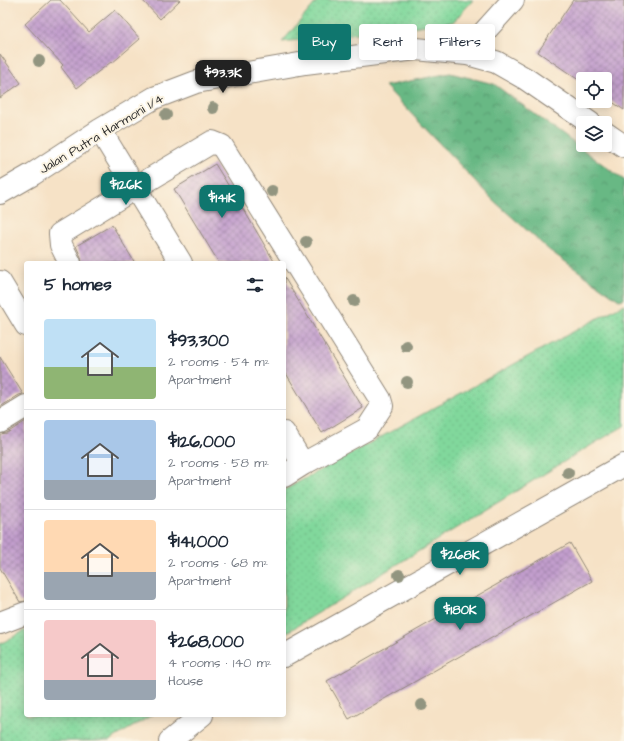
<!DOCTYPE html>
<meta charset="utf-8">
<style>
:root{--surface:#fff;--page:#f6f6f7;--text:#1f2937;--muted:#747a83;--line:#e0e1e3;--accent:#0f766e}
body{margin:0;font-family:"Architects Daughter",sans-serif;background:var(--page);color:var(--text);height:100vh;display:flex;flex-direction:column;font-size:15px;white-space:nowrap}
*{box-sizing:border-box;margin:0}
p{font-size:13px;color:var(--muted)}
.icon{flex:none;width:22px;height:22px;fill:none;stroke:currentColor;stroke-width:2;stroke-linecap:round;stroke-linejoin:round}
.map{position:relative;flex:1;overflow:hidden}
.sheet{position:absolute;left:24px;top:261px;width:262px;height:456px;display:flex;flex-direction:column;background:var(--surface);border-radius:4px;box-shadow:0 2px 10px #0003}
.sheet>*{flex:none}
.hud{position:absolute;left:298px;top:24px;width:266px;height:36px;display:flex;gap:8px}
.controls{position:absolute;left:576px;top:72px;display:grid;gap:8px}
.controls a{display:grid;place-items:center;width:36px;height:36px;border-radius:4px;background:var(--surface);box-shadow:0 2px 10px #0003;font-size:20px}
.price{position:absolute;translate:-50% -34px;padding:0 9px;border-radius:8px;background:var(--accent);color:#fff;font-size:13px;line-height:26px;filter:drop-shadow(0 1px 2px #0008)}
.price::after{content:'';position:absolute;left:50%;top:24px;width:12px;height:9px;margin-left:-6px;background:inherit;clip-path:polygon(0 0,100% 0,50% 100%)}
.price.on{background:#222;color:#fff}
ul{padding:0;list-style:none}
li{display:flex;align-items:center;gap:12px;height:100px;padding:0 20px}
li+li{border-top:1px solid var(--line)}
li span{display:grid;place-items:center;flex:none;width:112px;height:80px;border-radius:4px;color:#555}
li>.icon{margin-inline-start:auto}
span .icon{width:48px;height:48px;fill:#fffc;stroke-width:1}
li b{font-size:17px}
h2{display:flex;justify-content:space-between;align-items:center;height:48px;padding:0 20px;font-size:17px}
.pill{padding:0 14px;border-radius:4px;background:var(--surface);box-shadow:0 2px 10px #0003;font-size:14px;line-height:36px}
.pill.on{background:var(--accent);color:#fff}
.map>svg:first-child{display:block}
.grass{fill:url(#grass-dots);stroke:#568264}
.forest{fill:url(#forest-crowns);stroke:#4a7258}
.building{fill:url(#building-cross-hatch)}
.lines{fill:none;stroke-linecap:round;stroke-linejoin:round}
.minor-casing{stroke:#908678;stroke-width:24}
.minor{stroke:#fff;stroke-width:22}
.tree{fill:#929580}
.labels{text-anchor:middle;stroke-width:4;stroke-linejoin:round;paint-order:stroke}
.street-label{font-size:13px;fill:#2b2b2b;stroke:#fcf5e5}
</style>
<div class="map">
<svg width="624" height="741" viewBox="0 0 624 741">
<defs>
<pattern id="grass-dots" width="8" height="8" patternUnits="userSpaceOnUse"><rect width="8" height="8" fill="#81d89c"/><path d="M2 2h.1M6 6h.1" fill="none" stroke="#70ba87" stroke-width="1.8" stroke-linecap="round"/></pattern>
<pattern id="forest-crowns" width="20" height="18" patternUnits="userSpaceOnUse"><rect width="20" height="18" fill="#68b884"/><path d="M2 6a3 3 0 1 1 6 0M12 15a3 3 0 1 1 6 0" fill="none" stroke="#56966c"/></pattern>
<pattern id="building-cross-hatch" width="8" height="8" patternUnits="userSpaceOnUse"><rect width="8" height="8" fill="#c29ecd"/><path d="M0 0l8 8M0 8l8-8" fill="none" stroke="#9e81a7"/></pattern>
</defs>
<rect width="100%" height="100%" fill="#fcf5e5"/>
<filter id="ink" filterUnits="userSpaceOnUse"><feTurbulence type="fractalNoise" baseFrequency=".025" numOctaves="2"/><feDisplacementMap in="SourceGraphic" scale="8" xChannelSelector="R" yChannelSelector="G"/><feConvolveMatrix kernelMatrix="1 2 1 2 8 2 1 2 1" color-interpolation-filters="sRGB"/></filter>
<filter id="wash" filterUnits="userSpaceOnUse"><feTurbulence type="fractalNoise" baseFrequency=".012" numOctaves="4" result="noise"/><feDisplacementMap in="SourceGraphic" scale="16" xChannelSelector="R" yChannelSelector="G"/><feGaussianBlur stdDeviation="0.9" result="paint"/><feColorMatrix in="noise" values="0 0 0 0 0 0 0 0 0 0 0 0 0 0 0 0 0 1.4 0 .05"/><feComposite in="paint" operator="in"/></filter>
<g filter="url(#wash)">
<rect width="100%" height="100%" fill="#f6e2c6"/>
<!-- grass -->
<path class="grass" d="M318 0H473L453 22 282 42Z
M624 304V426L583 450 284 634V490Z
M26 630V715H152L109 741H0V644Z"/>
<!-- forest -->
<path class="forest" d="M450 73 494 84 624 180V299L619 300 549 250 493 200 385 86Z"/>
<g id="blocks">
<!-- building -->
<path class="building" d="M51 0H60L89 32 115 10 140 39 112 63 111 62 77 88 61 67 63 65 25 24Z
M142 0H180L160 19Z
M573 0H624V110L605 97V79H583V83L538 52Z
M0 54 21 83 0 98Z
M215 164 248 217 275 263H219L174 189Z
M112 225 135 263H82L81 257 76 246Z
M284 277 363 408 322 433 284 370Z
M0 357 23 394 19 395 0 407Z
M26 421V601L20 602 0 568V434L7 433Z
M570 543 592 581 349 719 327 681Z"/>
</g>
</g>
<g filter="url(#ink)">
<use href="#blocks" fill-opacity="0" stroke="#908678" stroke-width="1"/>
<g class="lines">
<defs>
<path id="minor" d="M467 54 485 31 513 0
M100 130 181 263
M605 133 624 146
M0 193 33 174 100 130 154 98 196 82 305 63 416 49 467 54 496 62 526 79 590 123
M70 263 61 245 60 234 135 188 212 142 222 146 380 399 382 406 367 429 303 464 284 476
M0 282 26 325
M0 422 26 406
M284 433 303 464
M0 623 26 613
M284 656 624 465
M170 741 202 715"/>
</defs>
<!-- minor casing -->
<use href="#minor" class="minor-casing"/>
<!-- minor -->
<use href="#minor" class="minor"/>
</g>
<!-- trees -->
<g class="tree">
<circle cx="39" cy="61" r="6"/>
<circle cx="213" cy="108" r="6"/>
<circle cx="166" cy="115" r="6"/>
<circle cx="272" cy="191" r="6"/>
<circle cx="306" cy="242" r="6"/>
<circle cx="354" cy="301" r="6"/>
<circle cx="406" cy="346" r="6"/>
<circle cx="407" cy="382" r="6"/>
<circle cx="568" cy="473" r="6"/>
<circle cx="439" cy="555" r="6"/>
<circle cx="399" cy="575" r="6"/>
<circle cx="422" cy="705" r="6"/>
</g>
</g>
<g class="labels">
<!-- street labels -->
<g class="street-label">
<text transform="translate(101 133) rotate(-31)" y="5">Jalan Putra Harmoni 1/4</text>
</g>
</g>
</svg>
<div class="controls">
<a><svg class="icon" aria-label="locate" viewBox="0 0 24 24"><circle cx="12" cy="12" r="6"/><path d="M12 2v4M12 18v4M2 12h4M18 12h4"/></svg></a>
<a><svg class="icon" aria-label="layers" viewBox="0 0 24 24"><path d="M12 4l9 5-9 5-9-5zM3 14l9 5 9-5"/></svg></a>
</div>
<b class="price on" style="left:223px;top:94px">$93.3K</b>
<b class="price" style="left:126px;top:206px">$126K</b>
<b class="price" style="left:222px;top:219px">$141K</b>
<b class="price" style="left:460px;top:576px">$268K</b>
<b class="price" style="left:460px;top:631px">$180K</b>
<div class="hud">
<a class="pill on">Buy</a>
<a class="pill">Rent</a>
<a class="pill">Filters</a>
</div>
<section class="sheet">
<h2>5 homes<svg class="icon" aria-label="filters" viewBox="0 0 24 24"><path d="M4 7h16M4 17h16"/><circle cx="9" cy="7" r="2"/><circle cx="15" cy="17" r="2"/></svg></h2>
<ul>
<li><span style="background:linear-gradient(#bfe0f5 60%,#8fb573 0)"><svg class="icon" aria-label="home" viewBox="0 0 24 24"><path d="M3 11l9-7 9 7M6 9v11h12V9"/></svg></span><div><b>$93,300</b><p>2 rooms · 54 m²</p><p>Apartment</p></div></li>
<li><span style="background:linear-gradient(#a9c7e8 75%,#9aa5b1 0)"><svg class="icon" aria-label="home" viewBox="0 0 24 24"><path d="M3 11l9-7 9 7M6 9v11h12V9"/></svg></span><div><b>$126,000</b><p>2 rooms · 58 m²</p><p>Apartment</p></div></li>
<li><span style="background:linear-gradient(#ffd9b3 65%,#9aa5b1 0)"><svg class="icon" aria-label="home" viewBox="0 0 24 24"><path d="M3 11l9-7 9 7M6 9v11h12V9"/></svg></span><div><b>$141,000</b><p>2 rooms · 68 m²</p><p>Apartment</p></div></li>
<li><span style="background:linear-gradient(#f6c9c9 75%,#9aa5b1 0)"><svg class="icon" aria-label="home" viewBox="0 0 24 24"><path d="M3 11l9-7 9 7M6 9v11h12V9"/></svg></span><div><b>$268,000</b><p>4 rooms · 140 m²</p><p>House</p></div></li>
</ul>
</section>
</div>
